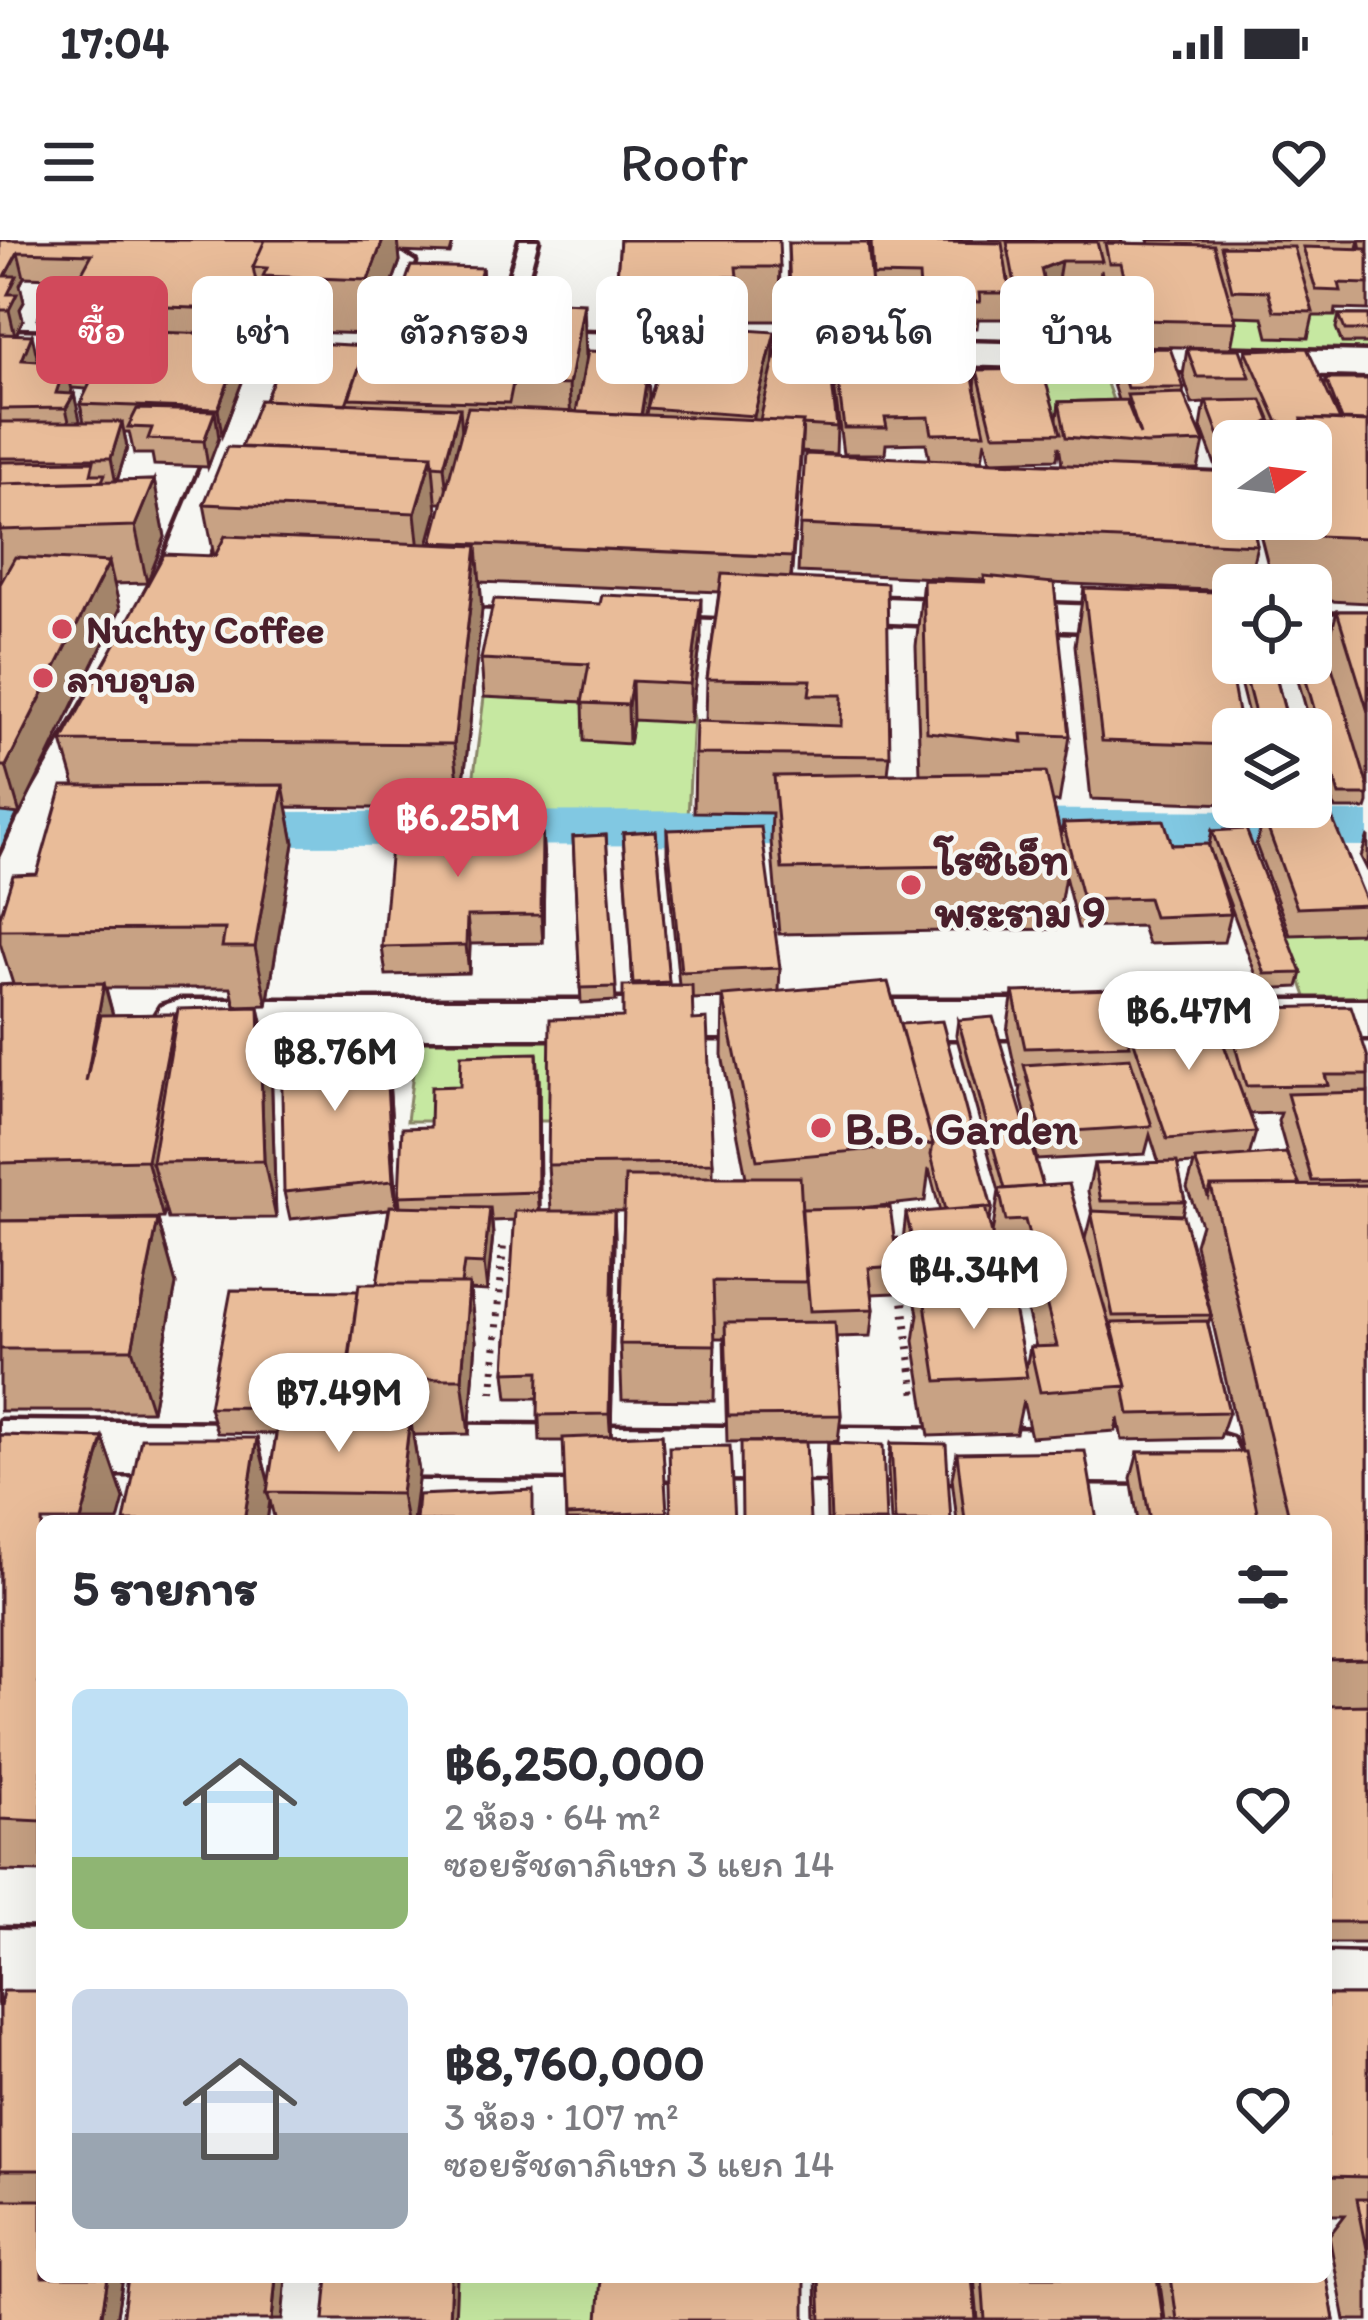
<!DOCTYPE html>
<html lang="th">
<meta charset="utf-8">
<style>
:root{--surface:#fff;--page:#f2f2f3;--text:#2b2b33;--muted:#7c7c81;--accent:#d1495b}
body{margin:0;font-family:Itim,"Playpen Sans Thai",sans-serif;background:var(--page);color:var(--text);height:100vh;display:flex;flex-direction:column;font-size:45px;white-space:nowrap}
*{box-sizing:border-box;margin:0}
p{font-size:39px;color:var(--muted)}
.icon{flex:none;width:66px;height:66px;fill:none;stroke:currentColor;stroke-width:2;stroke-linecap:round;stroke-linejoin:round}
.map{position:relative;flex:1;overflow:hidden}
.side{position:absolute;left:36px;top:1275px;width:1296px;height:768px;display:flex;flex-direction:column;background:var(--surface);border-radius:18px;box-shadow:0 12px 48px #0002}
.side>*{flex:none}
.banner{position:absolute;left:36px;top:36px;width:1296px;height:108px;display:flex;gap:24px}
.needle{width:78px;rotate:76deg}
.buttons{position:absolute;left:1212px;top:180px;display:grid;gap:24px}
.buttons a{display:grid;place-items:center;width:120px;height:120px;border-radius:18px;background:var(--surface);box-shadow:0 12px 48px #0002;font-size:60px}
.price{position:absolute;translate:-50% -102px;padding:0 27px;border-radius:42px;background:#fff;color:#222;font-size:39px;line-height:78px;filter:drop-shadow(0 3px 6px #0008)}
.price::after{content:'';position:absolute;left:50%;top:72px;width:36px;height:27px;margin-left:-18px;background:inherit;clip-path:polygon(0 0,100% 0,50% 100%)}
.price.active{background:var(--accent);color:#fff}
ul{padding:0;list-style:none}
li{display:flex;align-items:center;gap:36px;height:300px;padding:0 36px}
li span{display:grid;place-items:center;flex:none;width:336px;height:240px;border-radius:18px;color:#555}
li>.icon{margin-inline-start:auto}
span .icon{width:144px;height:144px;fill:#fffc;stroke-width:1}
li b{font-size:51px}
h2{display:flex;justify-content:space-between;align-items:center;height:144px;padding:0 36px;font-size:51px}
.tag{padding:0 42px;border-radius:18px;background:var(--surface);box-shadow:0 12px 48px #0002;font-size:42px;line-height:108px}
.tag.active{background:var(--accent);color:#fff}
.status{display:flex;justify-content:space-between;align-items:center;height:84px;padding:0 60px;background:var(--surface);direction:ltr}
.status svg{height:33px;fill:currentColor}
header{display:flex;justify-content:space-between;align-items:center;height:156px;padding:0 36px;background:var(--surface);font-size:54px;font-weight:600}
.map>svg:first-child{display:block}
.green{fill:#c6e8a1;stroke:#888466;stroke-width:3}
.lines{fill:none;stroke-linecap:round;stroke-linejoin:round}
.canal{fill:#81c8e2;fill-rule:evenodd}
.service-casing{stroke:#4a1f2b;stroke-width:9}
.minor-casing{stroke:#4a1f2b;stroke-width:9}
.path{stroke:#4a1f2b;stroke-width:8;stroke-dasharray:3 8;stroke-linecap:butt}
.service{fill:#f6f6f2;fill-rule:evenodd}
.minor{fill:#f6f6f2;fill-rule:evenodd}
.wall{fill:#c8a284;stroke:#4a1f2b;stroke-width:3;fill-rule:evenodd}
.shaded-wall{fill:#a3846b;stroke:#4a1f2b;stroke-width:3}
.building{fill:#e9bc99;stroke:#4a1f2b;stroke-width:3}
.poi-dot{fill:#d1495b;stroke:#f6f6f2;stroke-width:4.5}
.labels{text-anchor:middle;stroke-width:9;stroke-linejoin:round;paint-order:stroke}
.far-poi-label{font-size:39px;font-weight:bold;fill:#4a1f2b;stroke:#f6f6f2;text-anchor:start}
.poi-label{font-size:45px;font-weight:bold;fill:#4a1f2b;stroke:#f6f6f2;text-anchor:start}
</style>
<div class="status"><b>17:04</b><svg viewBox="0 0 49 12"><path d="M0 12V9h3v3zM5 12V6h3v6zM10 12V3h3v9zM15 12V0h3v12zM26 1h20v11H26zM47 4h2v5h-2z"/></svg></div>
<header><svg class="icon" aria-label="menu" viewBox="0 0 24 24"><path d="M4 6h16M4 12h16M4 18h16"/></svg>Roofr<svg class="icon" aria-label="heart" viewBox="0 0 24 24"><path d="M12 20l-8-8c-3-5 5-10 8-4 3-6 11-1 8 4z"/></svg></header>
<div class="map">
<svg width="1368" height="2080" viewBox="0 0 1368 2080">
<rect width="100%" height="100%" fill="#f6f6f2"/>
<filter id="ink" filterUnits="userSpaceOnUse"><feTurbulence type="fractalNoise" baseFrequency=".00833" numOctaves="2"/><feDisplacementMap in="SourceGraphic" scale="24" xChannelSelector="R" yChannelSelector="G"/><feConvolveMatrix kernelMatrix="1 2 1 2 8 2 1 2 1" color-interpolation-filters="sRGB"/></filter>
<g filter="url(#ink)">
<!-- green -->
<path class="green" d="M1078 55H1128L1143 109 1070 106 1064 63Z
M1214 72 1368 75V113L1223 110Z
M953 124 1102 130 1126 196 966 199Z
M485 450 693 475 688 578 468 581Z
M1368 680V757L1307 759 1281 687Z
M418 792H626L624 881H407Z
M456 2037H621L619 2080H452Z"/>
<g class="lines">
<!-- canal -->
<path class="canal" d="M970 569 1368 572V606L970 603 951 598 943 586 951 574Z
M860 571 879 576 887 588 879 600 860 605 202 606 183 601 175 589 183 577 202 572Z
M0 572H104L123 577 131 589 123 601 104 606H0Z"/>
<defs>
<path id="service" d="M520 0H538L510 102 500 108 490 102Z
M361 9 400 12 415 22 390 102 380 108 370 102 397 23 355 18V10Z"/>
<path id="minor" d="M0 91 271 96 322 91H500L1368 112V136L500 113 286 117 194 351 74 563 26 673 18 685 0 690V618L26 563 150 351 247 118 0 113Z
M400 340 1233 371V397L384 362 378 353 384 344Z
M1311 374 1368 376V402L1311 400Z
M180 760H1368V798H180L161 792 153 779 161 766Z
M0 1181 1209 1191 1232 1198 1241 1217 1232 1236 1209 1243 0 1233Z
M0 1689 42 1690V1764L0 1763Z
M1326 1713 1368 1714V1790L1326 1789Z"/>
</defs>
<!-- service casing -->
<use href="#service" class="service-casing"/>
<!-- minor casing -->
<use href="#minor" class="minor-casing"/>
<!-- path -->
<path class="path" d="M895 997 915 1156
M492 1153 503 1005"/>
<!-- service -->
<use href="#service" class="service"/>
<!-- minor -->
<use href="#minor" class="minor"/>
</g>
<!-- wall -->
<path class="wall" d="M0 0H454L450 14 399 12 400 21 381 75 402 76 400 58 482 28 484 54 477 78 586 117 612 112V128L648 130 647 168 671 91H618L617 37 620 0 780 27 778 81H736V89L837 187 836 214 801 212 791 338 890 516 888 534H920L916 406 923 340 983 342V340L798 332 800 285 929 219 926 203 886 204 885 214H843L832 128 833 102 905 114H919L920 101 975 147 977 130 1057 179 1059 162 1118 160 1110 135 1115 109 1184 148 1183 153 1204 202 1198 229H1177L1257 305 1248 345H1233V351L1050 343 1070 496 1059 562H1053L1061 596 1063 583 1172 605H1209L1212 591 1302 733 1298 747 1261 749 1209 607 1231 674 1224 702 1148 704 1142 686 1078 688 1065 636 1056 689 779 694 771 601 772 573 694 572 695 514 706 481 707 439 719 352 480 342 482 369 461 569 287 567 294 603 267 765 235 766 231 748H106L113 775 175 774 176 780 271 825 276 978 168 979 165 969 163 978 0 981V745L13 744 0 703V677L37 634 75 546 62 501 214 316 204 264 241 207 265 160 287 137 286 124 367 106 371 94 271 91 270 81H262L260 67 248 96 216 95 220 116 242 142 222 195H219L208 227 154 225 152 214H134L129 192H124L127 208 117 241 154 240 165 297 147 343 114 344 120 369 20 574 0 572ZM24 37 79 39 73 49 38 78 41 91 66 92 70 84 71 89 168 93 110 101 67 128 38 121 16 95 23 80 20 69 24 62 20 45ZM72 148 87 149 80 164 84 182H79L74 154H71ZM985 200 990 221 1057 219 1059 206 1062 224 952 220H982ZM436 263H443L432 304H428L437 271Z
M869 0H1122L1121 3 1149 4 1148 0H1359L1357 8 1361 9 1359 0H1368V70L1336 69 1335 76H1313L1308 98 1268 97 1263 77 1235 76 1236 82 1231 108 1130 106 1118 48H1105L1101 30 1099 46H1057L1046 51 1044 81H1014L1010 58 1007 79H978L977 88 919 87 916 61H902L900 94H845L844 76H789L788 3 869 22 871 1H894Z
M1339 75H1368V103H1342L1336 88Z
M1187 109 1244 120 1246 110 1325 147 1326 139H1368V363L1311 360V345H1273L1258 286 1259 279H1311V201H1233V230H1217L1201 187 1205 163 1192 164 1183 135Z
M1084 348 1233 489V552L1230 564 1091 559 1075 405Z
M1337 371H1368V563L1366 569H1335L1293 423H1311L1327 409Z
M701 398 690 483 633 480 629 504 584 501 583 462 484 457 481 419Z
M1235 423H1272L1290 489H1252Z
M1264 578 1368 662V668L1360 693 1290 695 1256 605Z
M667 590 780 728 779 751 900 784 992 968 989 982 992 994 999 951 956 795 958 780 1043 946 1085 999 1092 971 1088 951 1094 924 1159 923 1150 895 1145 914 1037 920 1020 853 1021 847H1019L1007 791 1013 752 1123 779 1124 772 1219 791 1225 769 1368 818V1703H1326V1281H1138L1131 1238 1138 1212H1242L1195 1004 1201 984 1187 948 1194 924 1177 925 1185 961 1182 975 1211 1075 1208 1084 1229 1172 1220 1198 1122 1200 1118 1178 1115 1191 1031 1197 1023 1161 1016 1193 929 1196 914 1101 918 1074 903 1001 906 973 940 971 929 929 925 961 861 968 898 1026 895 1053 872 1054 874 1069 871 1096 836 1097 841 1175 838 1201 727 1202 724 1098H715L714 1161 622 1160 620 1104 624 971H610H614L615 998 611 1196 662 1194 667 1281H566L564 1201H540L538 1158H508L505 1132 515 980 492 981 493 995 487 1051 470 1050 476 1101 469 1194 413 1195 419 1232 413 1281H275L270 1261 267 1281 257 1198 269 1244 276 1194 217 1193 209 1167 358 1051 377 1044 389 969 290 979 284 952 388 824 397 966H400L399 956 430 887 460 846 539 840 540 971H551L548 925 623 777 633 746 623 593 656 591 669 745H679L667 618ZM723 758 722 815 746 937H713V923L693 780 692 759ZM1281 873 1278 881 1289 920 1249 916 1256 892 1249 874ZM1016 1026 1036 1107H1030L1026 1128 999 1027Z
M527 594H542L544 621 543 703 470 704 469 733 386 735 382 707Z
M606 595 616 761 581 763 573 597Z
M1368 595V631L1361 617Z
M158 980 176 1044 152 1171H0V981Z
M0 1195 103 1198 124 1259 42 1281V1632L0 1631Z
M828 1203 886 1281H827L826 1229Z
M891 1203 951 1281H891L888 1229Z
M957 1213 1097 1281H957L952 1238Z
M42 1751V2037H123L116 2080H0V1767Z
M1326 1755H1368V2080H1345L1329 1996 1345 1975H1326Z
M816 2037H972L976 2080H817Z
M974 2037H1157L1163 2080H978Z
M1159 2037H1326L1334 2080H1165Z"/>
<!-- shaded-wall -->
<path class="shaded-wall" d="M383 0H398L400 21 374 94 368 40Z
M18 12 24 37 20 45 24 62 20 69 23 80 15 96 9 70 5 36Z
M1061 21 1057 46 1038 55 1041 29Z
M482 28 484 54 475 86 473 60Z
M256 42 260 67 248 96 244 70Z
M584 63 586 117 572 200 569 145Z
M67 71 70 84 66 92 63 79Z
M775 92 773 129 753 214 754 176Z
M216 94 221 120 208 115Z
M32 95 38 121 22 120Z
M238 116 242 142 222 195 218 169Z
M66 123 72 150 67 167 74 154 80 180 72 195 66 168 56 153Z
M648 130 649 156 641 205V178Z
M460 168 463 205 448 263 444 226Z
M215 171 219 198 208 227 204 201Z
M122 182 127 208 116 244 111 218Z
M803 182 801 219 790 355 792 317Z
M432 215 437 271 421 330 415 273Z
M154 240 165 297 147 343 135 286Z
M477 306 482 369 461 569 454 504Z
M109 322 120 369 20 574 6 526Z
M701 359V398L690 483V444Z
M632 441 633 480 629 504 628 465Z
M283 545 294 603 267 765 255 707Z
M542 594 544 621 543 703 541 675Z
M467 676 470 704 469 733 466 705Z
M104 743 120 801 86 842Z
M259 767 271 825 276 978 264 921Z
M175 774 189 832 152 922 165 969 163 978 147 920Z
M384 796 388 824 397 968 393 941Z
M537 813 539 840 540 979 538 952Z
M490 968 493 995 487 1051 484 1024Z
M614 971 615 998 611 1201 609 1174Z
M158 980 176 1044 152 1171 132 1109Z
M469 1044 476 1101 469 1194 462 1139Z
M358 1051 347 1139 352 1163 348 1194 342 1168Z
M410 1177 419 1232 413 1281H406L401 1254Z
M103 1198 124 1259 118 1281H81Z
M257 1198 271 1252H267L270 1261 267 1281H244Z
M108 2037H123L116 2080H101Z
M276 2037H286L282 2080H272Z
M451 2037H457L455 2080H449Z"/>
<!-- building -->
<path class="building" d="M0 0H265L253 27 256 42 244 70 65 63 92 14 18 12 5 36H17L8 54H17L9 70H0Z
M265 0H383L368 40 263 36 267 28 253 27Z
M620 0H779L780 27H736L737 37H617Z
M871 1 1002 3 1010 53H979L980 62 921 61 919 36 873 35Z
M1007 2H1097L1102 21H1061L1041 29 1047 55H1017Z
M788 3H868L872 46H900L903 68H847L845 50H790Z
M1105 3 1214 5 1236 82 1134 80 1121 23H1109Z
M1221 6 1294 7 1313 72 1274 71 1268 51 1232 50Z
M1303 7 1366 9 1368 15V44L1339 43 1341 51 1316 50Z
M411 26 482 28 473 60 400 58Z
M54 49H73L65 63 67 71 63 79 38 78Z
M531 61 584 63 569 145 512 143Z
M377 75 526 80 509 163 349 158Z
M1339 75H1368V90H1345Z
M673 85 775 92 754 176 647 168Z
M115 91 216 94 208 115 238 116 218 169 80 164Z
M0 94 32 95 22 120 66 123 56 153 74 154 66 168 0 169Z
M780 96 827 98 837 187 802 185 803 182 760 180Z
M79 101H110L94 135H69L67 128Z
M903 101 905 114H922L920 101H965L985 193 932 194 929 177 885 178 887 188H844L833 102Z
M294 102 367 106 346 164 265 160 275 136 293 137 298 125 286 124Z
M1170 108 1184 148H1127L1115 109Z
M1307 108 1340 180 1302 179 1301 184 1278 182 1246 110Z
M1187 109H1240L1250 137H1197Z
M588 111 612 112 609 128 648 130 641 175 576 172Z
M1042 129 1061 193 993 194 977 130Z
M1326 139H1368V181L1342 180Z
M1183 153 1204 202 1146 204 1066 197 1059 162 1126 160 1140 195 1127 155Z
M260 160 460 168 444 226 433 225 432 215 241 207Z
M1262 160 1271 182 1260 187 1256 201H1233V203L1222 204 1206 161Z
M468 167 803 182 792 317 432 302Z
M137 169 215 171 204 201 148 199 152 188 128 187Z
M1302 179 1368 182V298L1292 295 1287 279H1311V201H1263L1257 195 1260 187 1268 182 1304 184Z
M0 182H122L111 218H0Z
M227 207 432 215 415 273 204 264Z
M805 214 1233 232V279H1252L1257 305 800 285Z
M94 221 91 234H105L102 241 0 244V222Z
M154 240 135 286 0 290V244Z
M225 296 477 306 454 504 62 501 164 314 215 316Z
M15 317 109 322 6 526H0V344Z
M722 334 887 343 890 516 695 514 696 481 841 486 842 455H809L811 440 707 439Z
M984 336 1054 343 1070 496 1022 494 1023 502 927 492 923 340 985 342Z
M1084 348 1216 352 1241 489H1233V505L1102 501Z
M602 355 701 359 690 444 632 441 628 465 582 463 589 424 481 419 494 359 600 364Z
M1337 371H1368V472Z
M1311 394H1322L1368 547V555H1339L1301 423H1311Z
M1242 423H1272L1290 489H1259Z
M1046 532 1067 624 782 629 774 536Z
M283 545 255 707H222L225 689 0 690V677L13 635 37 634 62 546Z
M1331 575 1368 665 1297 668 1264 578Z
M1164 580 1172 605 1208 604 1231 674 1154 677 1148 658 1083 660 1063 583Z
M526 582V594H542L541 675 467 676 466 705 382 707 393 585Z
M761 587 780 728 681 732 667 590Z
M1246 589 1302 733 1265 734 1212 591Z
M656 591 669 742 633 744 623 593Z
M606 595 616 747 580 748 573 597Z
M888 742 933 904 757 920 723 756Z
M104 743 86 842 101 775 175 774 147 920 0 923V745Z
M692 745 693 780 707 779 713 923 548 925 550 779 623 777V746Z
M1115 749 1130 805 1025 808 1013 752Z
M1351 766 1368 818V835H1325L1328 845 1246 846 1225 769Z
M259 767 264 921 152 922 178 769Z
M1210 767 1256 892 1167 899 1124 772Z
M993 777 1043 946 1005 949 958 780Z
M942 781 992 968 945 970 931 915 933 904 900 784Z
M384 796 393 941 284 952 281 805Z
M537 813 538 952 399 956 402 888 430 887 431 847 460 846 461 815Z
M1130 818 1152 886 1042 893 1024 825Z
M1368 852V940L1312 941 1287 854Z
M1286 913 1300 945 1211 946 1208 956 1195 920Z
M1177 922 1185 961H1101L1094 924Z
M625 937H800L806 1042 713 1041 715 1105 620 1104Z
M1069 944 1127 1146 1040 1152 1030 1107 1057 1106 1025 980 1006 981 999 949Z
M1368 945V1419L1326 1420V1281H1290L1211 946Z
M390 966 490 968 484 1024 464 1023 461 1044H377Z
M890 967 898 1026 869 1028 874 1069 810 1071 801 969Z
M985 967 997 1014 917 1020 906 973Z
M515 971H614L609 1174 538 1175 539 1131 505 1132Z
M1091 971 1183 975 1211 1075 1113 1076Z
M158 980 132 1109H0V981Z
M997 1018 1003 1042 922 1045V1047L916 1024Z
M1009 1042 1027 1137 937 1141 922 1045Z
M359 1044H469L462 1139H347Z
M231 1050 358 1051 342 1168 209 1167Z
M1207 1081 1229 1172 1129 1174 1125 1152 1127 1146 1111 1083Z
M835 1082 841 1175 728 1176 725 1083Z
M279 1176 410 1177 401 1254 267 1252Z
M662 1194 667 1272 566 1276 563 1198Z
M0 1195 103 1198 81 1281H42V1432L39 1442H42V1581L0 1579Z
M141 1198H257L244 1281H124Z
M741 1202H806L810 1281H742Z
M828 1203 883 1205 886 1281H831Z
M891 1203 946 1204 951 1281H895Z
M730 1206 734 1281H671L669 1207Z
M1085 1211 1097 1281H965L957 1213Z
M1138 1212H1245L1259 1281H1150Z
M533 1250V1281H416L418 1255Z
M1368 1465V1682H1326V1466Z
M3 1751H42V1930H0V1767Z
M1326 1755H1368V1937L1326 1936Z
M1357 1959H1368V2014Z
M0 1960H42V2037H108L101 2080H0Z
M1326 2035 1334 2080H1177L1171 2037H1326Z
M128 2037H276L272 2080H122Z
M328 2037H451L449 2080H324Z
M601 2037H805V2080H598Z
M819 2037H972L976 2080H821Z
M982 2037H1157L1163 2080H985Z"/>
</g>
<!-- markers -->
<g class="poi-dot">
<circle cx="62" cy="389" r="12"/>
<circle cx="43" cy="438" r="12"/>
<circle cx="911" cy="645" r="12"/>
<circle cx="821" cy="888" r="12"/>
</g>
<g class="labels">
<!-- far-poi labels -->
<g class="far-poi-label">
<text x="86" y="403">Nuchty Coffee</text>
<text x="67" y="452">ลาบอุบล</text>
</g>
<!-- poi labels -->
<g class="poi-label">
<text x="935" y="635">โรซิเอ็ท<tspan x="935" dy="52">พระราม 9</tspan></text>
<text x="845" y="904">B.B. Garden</text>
</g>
</g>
</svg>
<div class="buttons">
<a><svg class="needle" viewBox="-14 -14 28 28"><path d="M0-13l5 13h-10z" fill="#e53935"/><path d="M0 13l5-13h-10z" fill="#7c7c81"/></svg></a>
<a><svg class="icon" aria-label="locate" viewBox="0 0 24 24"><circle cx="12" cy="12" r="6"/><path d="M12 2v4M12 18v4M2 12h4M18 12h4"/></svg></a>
<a><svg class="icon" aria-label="layers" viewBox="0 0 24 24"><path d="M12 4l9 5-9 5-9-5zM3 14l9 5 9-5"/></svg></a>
</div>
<b class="price active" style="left:458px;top:640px">฿6.25M</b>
<b class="price" style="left:1189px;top:833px">฿6.47M</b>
<b class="price" style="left:335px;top:874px">฿8.76M</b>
<b class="price" style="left:974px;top:1092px">฿4.34M</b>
<b class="price" style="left:339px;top:1215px">฿7.49M</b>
<div class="banner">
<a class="tag active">ซื้อ</a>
<a class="tag">เช่า</a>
<a class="tag">ตัวกรอง</a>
<a class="tag">ใหม่</a>
<a class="tag">คอนโด</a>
<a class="tag">บ้าน</a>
</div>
<section class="side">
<h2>5 รายการ<svg class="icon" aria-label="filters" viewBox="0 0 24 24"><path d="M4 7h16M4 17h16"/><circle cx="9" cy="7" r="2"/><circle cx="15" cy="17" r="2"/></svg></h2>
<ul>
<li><span style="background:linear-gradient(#bfe0f5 70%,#8fb573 0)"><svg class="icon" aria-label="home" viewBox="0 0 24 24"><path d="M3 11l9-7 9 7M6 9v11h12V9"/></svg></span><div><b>฿6,250,000</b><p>2 ห้อง · 64 m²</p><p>ซอยรัชดาภิเษก 3 แยก 14</p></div><svg class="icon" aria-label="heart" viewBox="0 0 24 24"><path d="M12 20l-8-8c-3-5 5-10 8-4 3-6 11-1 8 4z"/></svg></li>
<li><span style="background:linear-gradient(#c9d6e8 60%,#9aa5b1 0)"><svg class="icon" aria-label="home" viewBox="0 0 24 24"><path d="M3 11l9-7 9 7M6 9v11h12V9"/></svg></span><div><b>฿8,760,000</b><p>3 ห้อง · 107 m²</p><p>ซอยรัชดาภิเษก 3 แยก 14</p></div><svg class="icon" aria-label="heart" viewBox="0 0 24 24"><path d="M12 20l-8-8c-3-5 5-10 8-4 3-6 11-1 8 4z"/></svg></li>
</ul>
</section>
</div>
